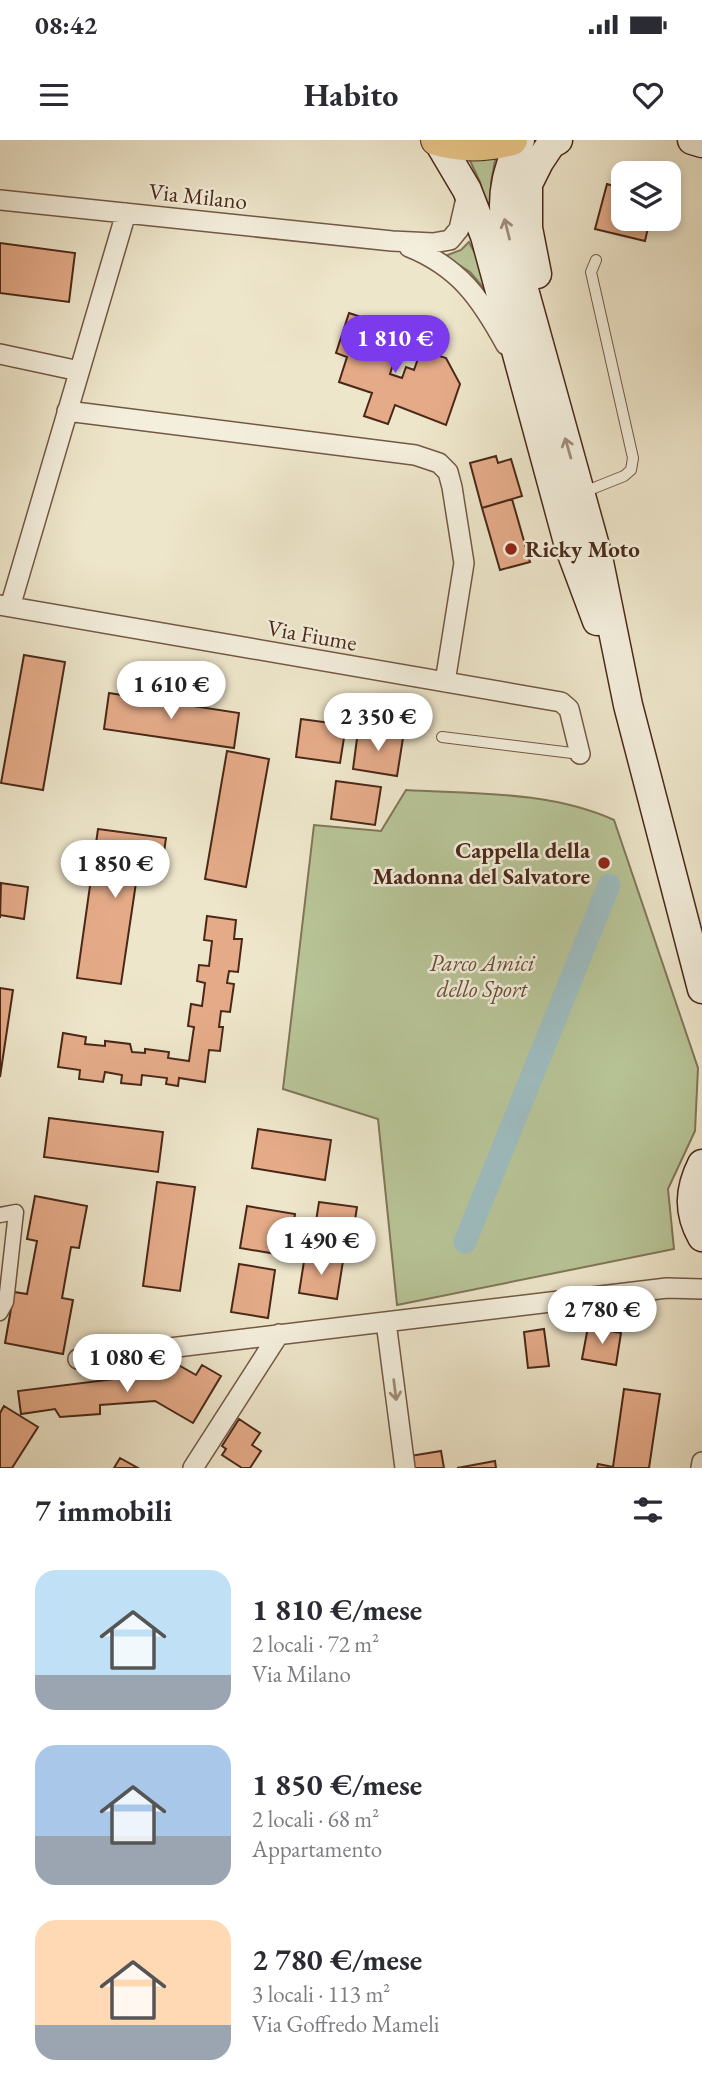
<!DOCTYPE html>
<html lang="it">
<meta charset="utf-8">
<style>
:root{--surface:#fff;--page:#f7f7f7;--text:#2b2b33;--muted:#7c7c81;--accent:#7c3aed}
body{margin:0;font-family:"EB Garamond",serif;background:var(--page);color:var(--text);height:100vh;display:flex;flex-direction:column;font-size:26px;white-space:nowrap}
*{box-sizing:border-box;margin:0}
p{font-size:23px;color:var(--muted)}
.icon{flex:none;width:38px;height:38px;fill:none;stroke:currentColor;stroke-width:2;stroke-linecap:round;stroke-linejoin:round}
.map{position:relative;height:1328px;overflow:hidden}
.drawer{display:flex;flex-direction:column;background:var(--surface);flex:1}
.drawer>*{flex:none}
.fabs{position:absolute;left:611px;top:21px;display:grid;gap:14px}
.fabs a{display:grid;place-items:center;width:70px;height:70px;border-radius:14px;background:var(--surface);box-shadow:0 4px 10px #0003;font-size:35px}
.price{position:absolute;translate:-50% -60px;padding:0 16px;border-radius:24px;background:#fff;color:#222;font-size:23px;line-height:46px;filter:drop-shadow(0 2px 4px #0008)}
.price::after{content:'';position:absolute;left:50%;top:42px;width:21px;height:16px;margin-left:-10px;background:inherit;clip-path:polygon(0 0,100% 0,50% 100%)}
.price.current{background:var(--accent);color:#fff}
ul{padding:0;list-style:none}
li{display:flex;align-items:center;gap:21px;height:175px;padding:0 35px}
li span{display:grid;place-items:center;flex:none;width:196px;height:140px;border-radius:21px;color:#555}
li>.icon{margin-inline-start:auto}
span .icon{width:84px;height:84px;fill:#fffc;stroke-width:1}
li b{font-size:30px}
h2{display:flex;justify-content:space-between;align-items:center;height:84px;padding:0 35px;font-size:30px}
.status{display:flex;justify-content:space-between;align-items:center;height:49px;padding:0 35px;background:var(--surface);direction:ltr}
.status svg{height:19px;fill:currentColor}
header{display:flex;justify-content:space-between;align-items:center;height:91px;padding:0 35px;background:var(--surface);font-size:32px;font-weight:700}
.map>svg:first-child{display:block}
.green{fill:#b8c598;stroke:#817658;stroke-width:2}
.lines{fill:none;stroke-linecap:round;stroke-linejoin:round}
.canal{stroke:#9ebdc1;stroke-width:23}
.building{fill:#e5ab89;stroke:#4a2818;stroke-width:2}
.service-casing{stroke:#735845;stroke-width:12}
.pedestrian-casing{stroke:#735845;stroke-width:17}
.minor-casing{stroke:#735845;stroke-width:22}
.secondary-casing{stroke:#4a2818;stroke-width:31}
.primary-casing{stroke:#4a2818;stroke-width:32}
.service{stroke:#f4efdd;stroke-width:10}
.pedestrian{stroke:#f4efdd;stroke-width:14}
.minor{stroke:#f4efdd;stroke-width:19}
.secondary{stroke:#f4efdd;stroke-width:28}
.primary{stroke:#e7c386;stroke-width:30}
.oneway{stroke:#9f8c7a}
.poi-dot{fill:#8f2418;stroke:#f4efdd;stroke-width:2.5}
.labels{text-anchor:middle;stroke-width:5;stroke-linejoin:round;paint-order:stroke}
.street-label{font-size:23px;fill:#4a2818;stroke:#f4efdd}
.poi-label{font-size:23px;font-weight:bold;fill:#4a2818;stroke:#f4efdd;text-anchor:start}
.park-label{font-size:23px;font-style:italic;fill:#664f38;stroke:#f4efdd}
</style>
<div class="status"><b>08:42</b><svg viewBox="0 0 49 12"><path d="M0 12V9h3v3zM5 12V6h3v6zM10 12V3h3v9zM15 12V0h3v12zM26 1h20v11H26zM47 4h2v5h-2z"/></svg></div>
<header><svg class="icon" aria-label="menu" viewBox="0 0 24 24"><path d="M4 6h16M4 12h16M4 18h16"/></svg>Habito<svg class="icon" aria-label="heart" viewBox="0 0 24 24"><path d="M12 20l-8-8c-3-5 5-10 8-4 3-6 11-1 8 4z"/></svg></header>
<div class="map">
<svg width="702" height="1328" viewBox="0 0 702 1328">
<rect width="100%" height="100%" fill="#eee6cb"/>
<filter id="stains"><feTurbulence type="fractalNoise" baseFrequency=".00286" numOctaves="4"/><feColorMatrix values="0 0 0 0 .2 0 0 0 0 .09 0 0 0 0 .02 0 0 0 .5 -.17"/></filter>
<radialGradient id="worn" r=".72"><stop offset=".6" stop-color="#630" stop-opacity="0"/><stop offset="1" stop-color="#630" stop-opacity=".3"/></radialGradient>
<!-- green -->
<path class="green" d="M497 10 491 42V84L480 42 466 12Z
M469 102 480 123 487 152 470 132 445 116 461 110Z
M406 650C475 654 550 651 614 680L698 928 695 991 668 1049 674 1109 397 1165 378 979 283 949 314 685 381 691Z"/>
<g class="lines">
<!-- canal -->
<path class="canal" d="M465 1102 609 745"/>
</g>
<!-- building -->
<path class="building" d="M607 44 623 49V79H650L645 101 595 89Z
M0 103 75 113 69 162 0 153Z
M349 173 391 187 383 210 396 215 390 234 402 238 406 227 414 230 421 210 446 218 460 244 446 285 395 265 388 284 364 276 372 253 339 242 347 217 336 213Z
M496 316 498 323 511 319 522 356 482 368 470 323Z
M512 359 530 422 500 430 482 368Z
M24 515 65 522 43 650 1 643Z
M109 553 239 573 234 608 104 589Z
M301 579 346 585 340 623 296 617Z
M358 591 403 598 397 636 353 629Z
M227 611 269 619 246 747 205 739Z
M336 641 381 647 375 685 331 679Z
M98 689 166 698 160 740 137 736 121 844 77 838Z
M1 743 28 747 24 779 0 775V778Z
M207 776 236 780 234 799H242L238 832 229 831 227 843 234 844 230 872 221 871 219 887H223L220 911 209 910 205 942 179 938 178 946 166 944 167 938 142 935 141 945 121 943 122 935 105 932 103 942 79 939 80 930 58 927 63 893 86 897 85 904 105 906V901L130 904 132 912 145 913V909L169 912 168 918 189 921 194 887 188 886 191 864 202 866 205 843 197 841 199 825 209 826 212 801 204 800Z
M0 848 13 850 0 937Z
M49 978 163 992 158 1032 44 1017Z
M258 989 331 1000 325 1040 252 1028Z
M157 1042 195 1047 180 1151 143 1146Z
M35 1056 87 1066 79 1108 71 1107 62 1158 73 1160 63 1214 5 1203 14 1152 27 1154 37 1101 27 1099Z
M319 1062 357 1067 351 1106 313 1100Z
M247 1066 295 1074 288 1116 240 1108Z
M305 1115 343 1121 337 1159 299 1153Z
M239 1124 275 1130 268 1178 231 1172Z
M588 1187 621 1193 616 1225 582 1219Z
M544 1189 549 1226 528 1228 524 1192Z
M175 1223 196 1235 202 1225 221 1236 193 1283 155 1261 100 1265V1274L60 1277 55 1269 21 1274 18 1251 170 1232Z
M624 1249 660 1254 649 1328H597L598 1324 613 1327Z
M4 1266 38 1287 12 1328H0V1273Z
M239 1279 260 1293 252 1305 261 1311 250 1328H242L222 1315 226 1309 222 1306Z
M441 1311 444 1328H413L410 1316Z
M120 1318 138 1328H114Z
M495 1321 496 1328H457Z"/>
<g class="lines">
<defs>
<path id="service" d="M584 352 624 336 631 330 633 318 591 132 596 120
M442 597 580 614"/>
<path id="pedestrian" d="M0 1075 16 1072 6 1162 0 1173"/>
<path id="minor" d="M0 60 392 101 433 103 450 100 459 89 467 54
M409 107C459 127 481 159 506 205
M0 214 79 231
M67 271 415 315 439 323 448 332 452 347 464 423 445 542
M0 465 561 562 569 569 580 614
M10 467 126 73
M386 1182 405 1328
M78 1219 667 1148 702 1149
M193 1328 279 1194
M701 1328 702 1322"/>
<path id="secondary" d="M520 0C509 28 501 50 505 81L598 417 628 565 702 849
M692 0 702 3
M438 1 467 50 485 96 569 406 597 481
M537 134 528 88V44L539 22 551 4 558 0
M702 1024C689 1050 688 1072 702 1097"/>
<path id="primary" d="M436 0C462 8 486 7 512 0"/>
</defs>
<!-- service casing -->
<use href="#service" class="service-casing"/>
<!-- pedestrian casing -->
<use href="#pedestrian" class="pedestrian-casing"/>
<!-- minor casing -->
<use href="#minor" class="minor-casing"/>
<!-- secondary casing -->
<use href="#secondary" class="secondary-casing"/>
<!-- primary casing -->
<use href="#primary" class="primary-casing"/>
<!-- service -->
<use href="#service" class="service"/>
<!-- pedestrian -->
<use href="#pedestrian" class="pedestrian"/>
<!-- minor -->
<use href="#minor" class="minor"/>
<!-- secondary -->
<use href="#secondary" class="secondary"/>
<!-- primary -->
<use href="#primary" class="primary"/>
</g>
<!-- one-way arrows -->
<defs><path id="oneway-shaft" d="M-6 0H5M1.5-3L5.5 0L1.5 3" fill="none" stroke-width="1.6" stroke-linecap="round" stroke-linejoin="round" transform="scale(1.75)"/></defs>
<g class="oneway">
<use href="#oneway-shaft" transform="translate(507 89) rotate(-104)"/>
<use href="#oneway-shaft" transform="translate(568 308) rotate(-106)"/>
<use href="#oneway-shaft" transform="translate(395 1250) rotate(83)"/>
</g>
<!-- markers -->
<g class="poi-dot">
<circle cx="511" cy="409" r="7"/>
<circle cx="604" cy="723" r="7"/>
</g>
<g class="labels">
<!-- street labels -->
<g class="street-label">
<text transform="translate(198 56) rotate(6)" y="8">Via Milano</text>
<text transform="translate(312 495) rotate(10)" y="8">Via Fiume</text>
</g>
<!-- poi labels -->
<g class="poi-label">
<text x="525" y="417">Ricky Moto</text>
<text x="590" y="718" text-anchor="end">Cappella della<tspan x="590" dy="26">Madonna del Salvatore</tspan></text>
</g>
<!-- park labels -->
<g class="park-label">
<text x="482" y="831">Parco Amici<tspan x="482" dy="26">dello Sport</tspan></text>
</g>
</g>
<rect width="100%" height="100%" filter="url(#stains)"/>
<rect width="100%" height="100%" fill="url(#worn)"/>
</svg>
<div class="fabs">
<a><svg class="icon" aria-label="layers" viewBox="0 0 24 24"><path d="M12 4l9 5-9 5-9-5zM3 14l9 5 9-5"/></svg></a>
</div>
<b class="price current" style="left:395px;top:235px">1 810 €</b>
<b class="price" style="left:171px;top:581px">1 610 €</b>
<b class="price" style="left:378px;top:613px">2 350 €</b>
<b class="price" style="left:115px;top:760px">1 850 €</b>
<b class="price" style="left:321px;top:1137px">1 490 €</b>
<b class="price" style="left:602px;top:1206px">2 780 €</b>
<b class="price" style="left:127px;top:1254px">1 080 €</b>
</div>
<section class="drawer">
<h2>7 immobili<svg class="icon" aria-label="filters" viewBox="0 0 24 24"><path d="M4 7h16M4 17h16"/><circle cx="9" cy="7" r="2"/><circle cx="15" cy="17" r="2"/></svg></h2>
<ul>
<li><span style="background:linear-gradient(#bfe0f5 75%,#9aa5b1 0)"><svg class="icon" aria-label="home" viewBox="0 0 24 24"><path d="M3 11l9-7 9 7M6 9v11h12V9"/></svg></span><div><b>1 810 €/mese</b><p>2 locali · 72 m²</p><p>Via Milano</p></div></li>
<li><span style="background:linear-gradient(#a9c7e8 65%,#9aa5b1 0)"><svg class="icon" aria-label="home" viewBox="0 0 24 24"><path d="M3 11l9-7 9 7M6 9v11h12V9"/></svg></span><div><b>1 850 €/mese</b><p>2 locali · 68 m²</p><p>Appartamento</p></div></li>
<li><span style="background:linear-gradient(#ffd9b3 75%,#9aa5b1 0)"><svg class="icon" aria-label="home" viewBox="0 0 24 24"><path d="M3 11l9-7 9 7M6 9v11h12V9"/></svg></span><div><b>2 780 €/mese</b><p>3 locali · 113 m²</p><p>Via Goffredo Mameli</p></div></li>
</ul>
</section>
